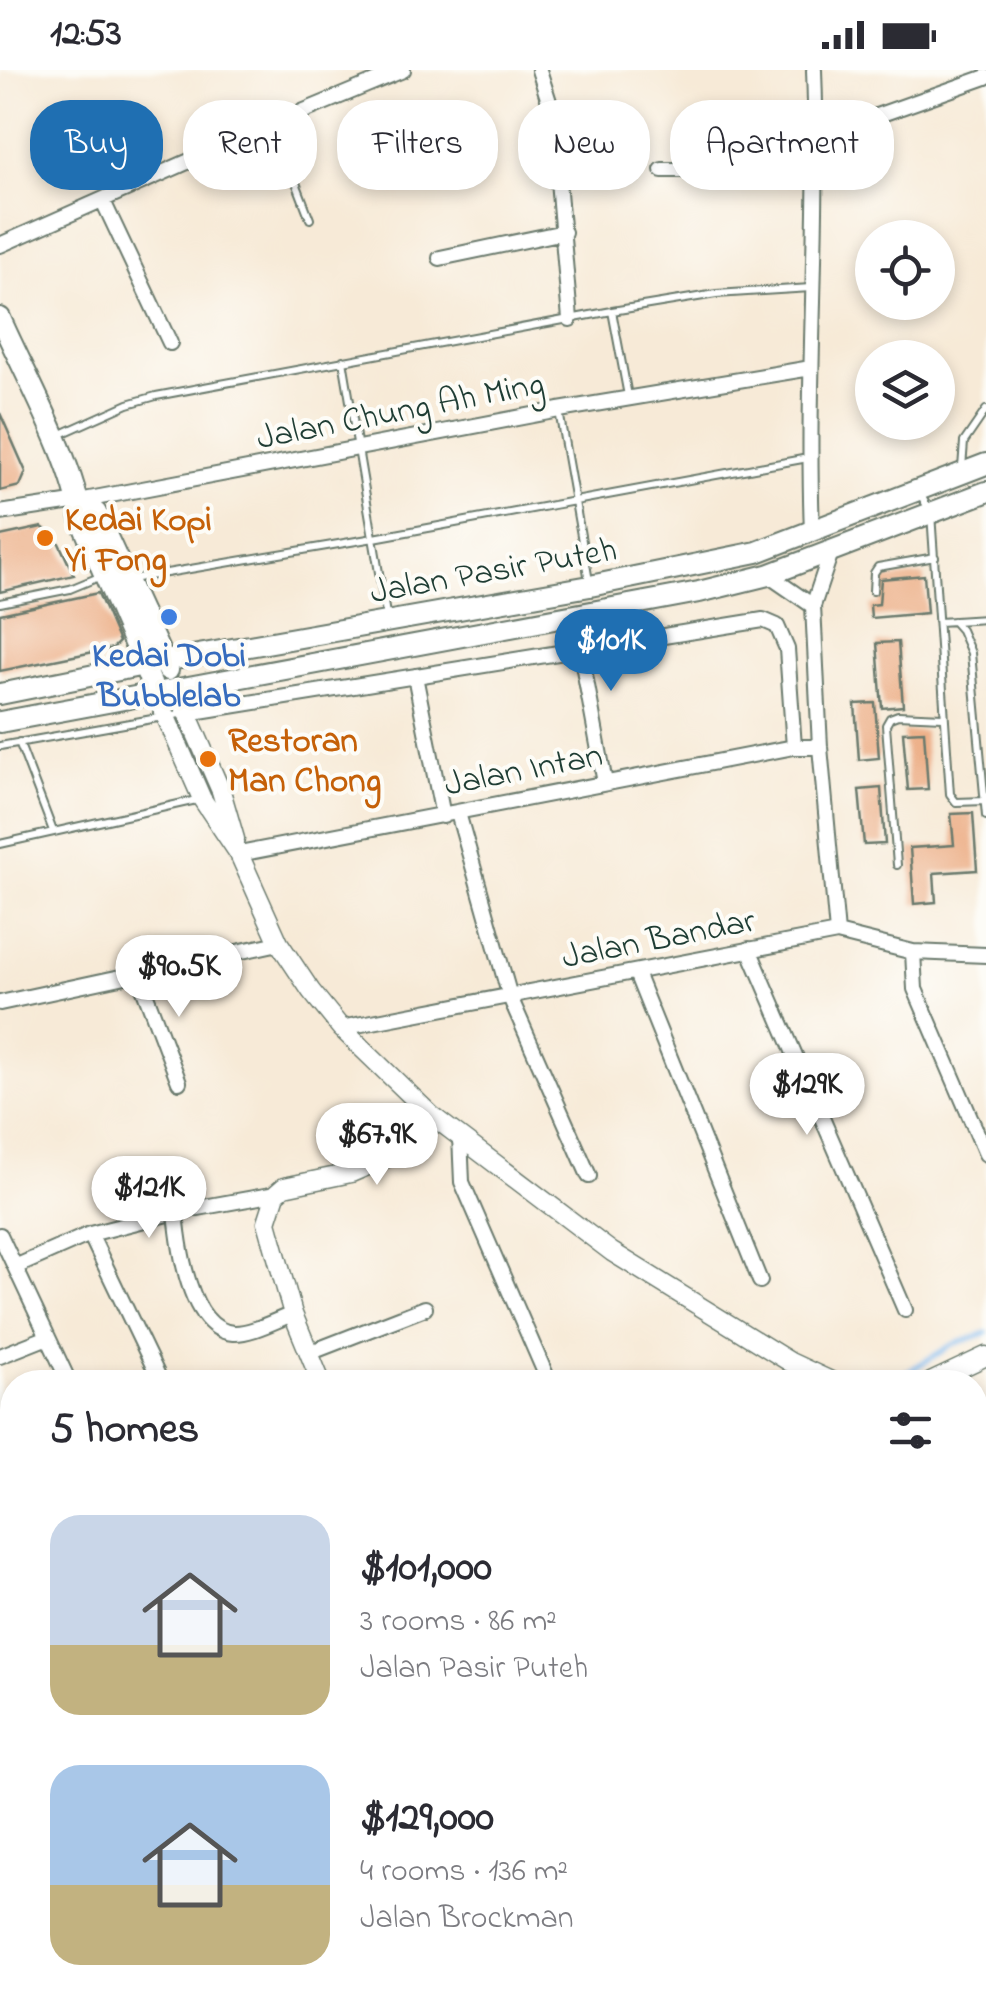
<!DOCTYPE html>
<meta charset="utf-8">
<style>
:root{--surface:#fff;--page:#f7f7f7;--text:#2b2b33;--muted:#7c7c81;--accent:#1f6fb2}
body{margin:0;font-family:"Indie Flower",sans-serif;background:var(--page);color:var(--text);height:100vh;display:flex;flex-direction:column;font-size:38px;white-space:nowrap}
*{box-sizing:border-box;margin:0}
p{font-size:32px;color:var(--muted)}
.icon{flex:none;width:55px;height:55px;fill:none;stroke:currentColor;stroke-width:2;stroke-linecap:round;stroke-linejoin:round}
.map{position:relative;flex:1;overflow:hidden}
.panel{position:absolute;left:0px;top:1300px;width:988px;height:640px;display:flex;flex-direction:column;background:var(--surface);border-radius:40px 40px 0 0;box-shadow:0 5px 15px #0003}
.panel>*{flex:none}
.hud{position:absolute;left:30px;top:30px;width:928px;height:90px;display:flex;gap:20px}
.tools{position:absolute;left:855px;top:150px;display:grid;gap:20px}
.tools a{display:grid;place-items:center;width:100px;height:100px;border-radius:50%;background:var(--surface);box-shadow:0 5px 15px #0003;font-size:50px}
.price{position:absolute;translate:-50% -85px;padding:0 22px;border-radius:35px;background:#fff;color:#222;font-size:32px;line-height:65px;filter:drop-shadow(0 2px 5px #0008)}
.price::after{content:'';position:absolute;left:50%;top:60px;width:30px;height:22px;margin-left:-15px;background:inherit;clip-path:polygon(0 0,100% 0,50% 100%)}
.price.current{background:var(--accent);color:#fff}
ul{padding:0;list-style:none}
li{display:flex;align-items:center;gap:30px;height:250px;padding:0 50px}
li span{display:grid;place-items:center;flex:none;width:280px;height:200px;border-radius:30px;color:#555}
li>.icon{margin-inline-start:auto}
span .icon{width:120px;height:120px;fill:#fffc;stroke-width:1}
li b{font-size:42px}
h2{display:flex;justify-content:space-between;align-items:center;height:120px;padding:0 50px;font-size:42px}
.pill{padding:0 35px;border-radius:40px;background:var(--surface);box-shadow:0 5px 15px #0003;font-size:35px;line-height:90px}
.pill.current{background:var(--accent);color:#fff}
.status{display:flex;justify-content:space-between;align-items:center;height:70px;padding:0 50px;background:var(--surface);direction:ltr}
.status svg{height:28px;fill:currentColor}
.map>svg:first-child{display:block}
.green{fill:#9bc16c;stroke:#5d7f50;stroke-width:2.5}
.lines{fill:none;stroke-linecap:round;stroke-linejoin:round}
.stream{stroke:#7db9ef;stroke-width:5}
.building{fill:#edb18a}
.lane-casing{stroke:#6b7a6d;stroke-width:10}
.street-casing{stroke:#6b7a6d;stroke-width:18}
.secondary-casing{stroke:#6b7a6d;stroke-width:21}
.primary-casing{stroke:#6b7a6d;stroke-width:24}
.path{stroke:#6b7a6d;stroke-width:2.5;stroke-dasharray:2.5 8;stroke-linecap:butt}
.lane{stroke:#fff;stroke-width:6}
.street{stroke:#fff;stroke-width:14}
.secondary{stroke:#fff;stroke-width:18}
.primary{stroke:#fff;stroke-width:20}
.food-dot{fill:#e8710a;stroke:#fdfcf7;stroke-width:4}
.shop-dot{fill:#3f7fe0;stroke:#fdfcf7;stroke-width:4}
.labels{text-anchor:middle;stroke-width:8;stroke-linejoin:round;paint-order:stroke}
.street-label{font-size:35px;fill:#1f3d34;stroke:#fdfcf7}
.food-label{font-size:35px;font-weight:bold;fill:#c56008;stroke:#fdfcf7;text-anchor:start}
.shop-label{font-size:35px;font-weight:bold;fill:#366cbe;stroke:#fdfcf7}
</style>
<div class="status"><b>12:53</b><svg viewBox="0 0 49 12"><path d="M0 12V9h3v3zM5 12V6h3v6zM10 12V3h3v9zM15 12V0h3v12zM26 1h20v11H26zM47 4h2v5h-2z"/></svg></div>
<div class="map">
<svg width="986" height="1940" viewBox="0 0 986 1940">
<rect width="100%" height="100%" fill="#fdfcf7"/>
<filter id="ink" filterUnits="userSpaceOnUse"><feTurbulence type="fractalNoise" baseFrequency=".01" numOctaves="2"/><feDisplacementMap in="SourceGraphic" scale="20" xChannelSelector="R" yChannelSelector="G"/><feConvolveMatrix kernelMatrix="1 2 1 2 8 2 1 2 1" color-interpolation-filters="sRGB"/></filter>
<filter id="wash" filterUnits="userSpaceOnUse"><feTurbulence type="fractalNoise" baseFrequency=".0048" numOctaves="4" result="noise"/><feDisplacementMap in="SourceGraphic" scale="40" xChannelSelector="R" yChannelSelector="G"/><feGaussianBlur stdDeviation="2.25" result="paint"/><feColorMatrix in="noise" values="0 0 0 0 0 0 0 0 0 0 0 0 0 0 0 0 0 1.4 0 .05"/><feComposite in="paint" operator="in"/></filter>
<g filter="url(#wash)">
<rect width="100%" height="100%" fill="#f7ead7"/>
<!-- green -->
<path class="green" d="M0 1672 12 1690V1881L0 1888Z"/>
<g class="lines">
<!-- stream -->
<path class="stream" d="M906 1303 952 1275 986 1263"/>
</g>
<g id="blocks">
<!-- building -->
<path class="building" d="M0 343 26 402 20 416 0 421Z
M42 457 56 467 74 505 0 522V466Z
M924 505 927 543 871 548 870 535 879 534 881 509Z
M98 523 119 572 113 578 0 601V544Z
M898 572 903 636 882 638 877 573Z
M875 633 879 688 859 690 855 634Z
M924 661 928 719 908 720 903 662Z
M881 718 885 774 864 775 859 720Z
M973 743 977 800 934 803 936 832 914 834 910 778 954 775 951 744Z"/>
</g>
</g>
<g filter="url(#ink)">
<use href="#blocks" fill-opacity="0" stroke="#6b7a6d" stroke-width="2.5"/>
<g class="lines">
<defs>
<path id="lane" d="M274 55 310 149
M343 290 387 550
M628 326 612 241 716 224 811 218
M559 341 589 511
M59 365 128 334 156 326 612 241
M962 398 964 372 986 340
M919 422 931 443 950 724 956 732 986 731
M131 509 374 468 808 388
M873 521 874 503 878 497 935 487
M0 533 70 519 99 507
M953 551 961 560 971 583 986 746
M939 552 986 549
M19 672 53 761
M0 676 186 643
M0 774 201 729
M897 795 886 655 890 648 898 645 943 647"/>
<path id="street" d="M539 0 552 41 570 249
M817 67 986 7
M662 100H815
M103 131 170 273
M0 175 273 54 403 0
M440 188 564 162
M0 443 79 431 559 340 811 298
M812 462C806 308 820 154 814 0
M831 482 813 536 820 677 837 863
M768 505 813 536
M574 545 605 713
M415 606 443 746
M187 643 763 550 777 556 787 579 794 677
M458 743 510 927 589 1106
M239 784 794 677H820
M749 879 905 1240
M913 882 915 919 986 1084
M636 903 760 1211
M138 904 179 1012
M0 933 279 873
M341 958 837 863 913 882 986 885
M460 1066 462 1112 549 1312
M176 1142C179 1176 189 1259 233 1263 251 1264 276 1250 293 1244
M90 1164 161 1312
M0 1165 69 1312
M15 1197 90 1164 176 1142 276 1124
M309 1283 425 1238
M0 1286 48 1267
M975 1429 986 1441
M0 1435 12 1429
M975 1573 986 1569
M0 1588 12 1578
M0 1650 12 1666
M975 1712 986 1710
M0 1902 12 1894"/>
<path id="secondary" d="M176 618 221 721 235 769
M155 622 202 729 239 784 279 873 311 921 341 958 431 1045 612 1182 790 1292 833 1312
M321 1312 293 1244 267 1152 276 1124 284 1117 351 1103 386 1088 431 1045
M931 1312 986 1286
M214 1940 229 1928"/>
<path id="primary" d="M0 248C24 303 75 394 81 450L155 622
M79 431 96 443 168 600
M0 624 164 591 590 516 757 482 986 394
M0 652 699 522 768 505 986 422"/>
</defs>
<!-- lane casing -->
<use href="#lane" class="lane-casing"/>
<!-- street casing -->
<use href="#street" class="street-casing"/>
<!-- secondary casing -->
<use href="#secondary" class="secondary-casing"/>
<!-- primary casing -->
<use href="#primary" class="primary-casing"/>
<!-- path -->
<path class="path" d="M0 1694 12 1712
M0 1879 12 1871"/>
<!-- lane -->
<use href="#lane" class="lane"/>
<!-- street -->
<use href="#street" class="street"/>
<!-- secondary -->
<use href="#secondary" class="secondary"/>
<!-- primary -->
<use href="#primary" class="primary"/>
</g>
</g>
<!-- markers -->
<g class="food-dot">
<circle cx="45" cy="468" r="10"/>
<circle cx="208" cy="689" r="10"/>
</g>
<circle class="shop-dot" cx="169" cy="547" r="10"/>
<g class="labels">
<!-- street labels -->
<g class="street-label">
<text transform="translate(400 339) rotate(-11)" y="12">Jalan Chung Ah Ming</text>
<text transform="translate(493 499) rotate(-10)" y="12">Jalan Pasir Puteh</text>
<text transform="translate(523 698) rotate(-11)" y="12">Jalan Intan</text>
<text transform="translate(658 867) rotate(-11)" y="12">Jalan Bandar</text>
</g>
<!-- food labels -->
<g class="food-label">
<text x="65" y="460">Kedai Kopi<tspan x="65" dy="40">Yi Fong</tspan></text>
<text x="228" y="681">Restoran<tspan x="228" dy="40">Man Chong</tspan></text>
</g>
<!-- shop labels -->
<g class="shop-label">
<text x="169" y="596">Kedai Dobi<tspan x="169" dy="40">Bubblelab</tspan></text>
</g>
</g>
</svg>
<div class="tools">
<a><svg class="icon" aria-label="locate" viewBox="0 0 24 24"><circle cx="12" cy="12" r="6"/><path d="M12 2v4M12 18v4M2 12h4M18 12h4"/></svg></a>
<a><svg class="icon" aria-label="layers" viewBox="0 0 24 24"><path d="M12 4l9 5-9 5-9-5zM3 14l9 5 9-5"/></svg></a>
</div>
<b class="price current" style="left:611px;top:624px">$101K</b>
<b class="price" style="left:179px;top:950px">$90.5K</b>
<b class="price" style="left:807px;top:1068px">$129K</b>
<b class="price" style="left:377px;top:1118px">$67.9K</b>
<b class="price" style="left:149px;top:1171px">$121K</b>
<div class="hud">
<a class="pill current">Buy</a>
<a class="pill">Rent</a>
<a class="pill">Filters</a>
<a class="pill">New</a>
<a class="pill">Apartment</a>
</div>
<section class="panel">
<h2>5 homes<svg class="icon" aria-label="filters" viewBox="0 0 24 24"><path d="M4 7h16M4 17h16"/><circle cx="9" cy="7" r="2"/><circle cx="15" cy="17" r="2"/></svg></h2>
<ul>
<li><span style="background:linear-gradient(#c9d6e8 65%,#c2b280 0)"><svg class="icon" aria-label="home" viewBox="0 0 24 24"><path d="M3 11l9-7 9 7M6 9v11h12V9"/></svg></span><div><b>$101,000</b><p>3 rooms · 86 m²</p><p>Jalan Pasir Puteh</p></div></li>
<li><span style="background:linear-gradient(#a9c7e8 60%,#c2b280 0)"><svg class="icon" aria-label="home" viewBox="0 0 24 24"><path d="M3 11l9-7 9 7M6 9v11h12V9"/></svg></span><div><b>$129,000</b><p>4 rooms · 136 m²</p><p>Jalan Brockman</p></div></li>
</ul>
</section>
</div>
